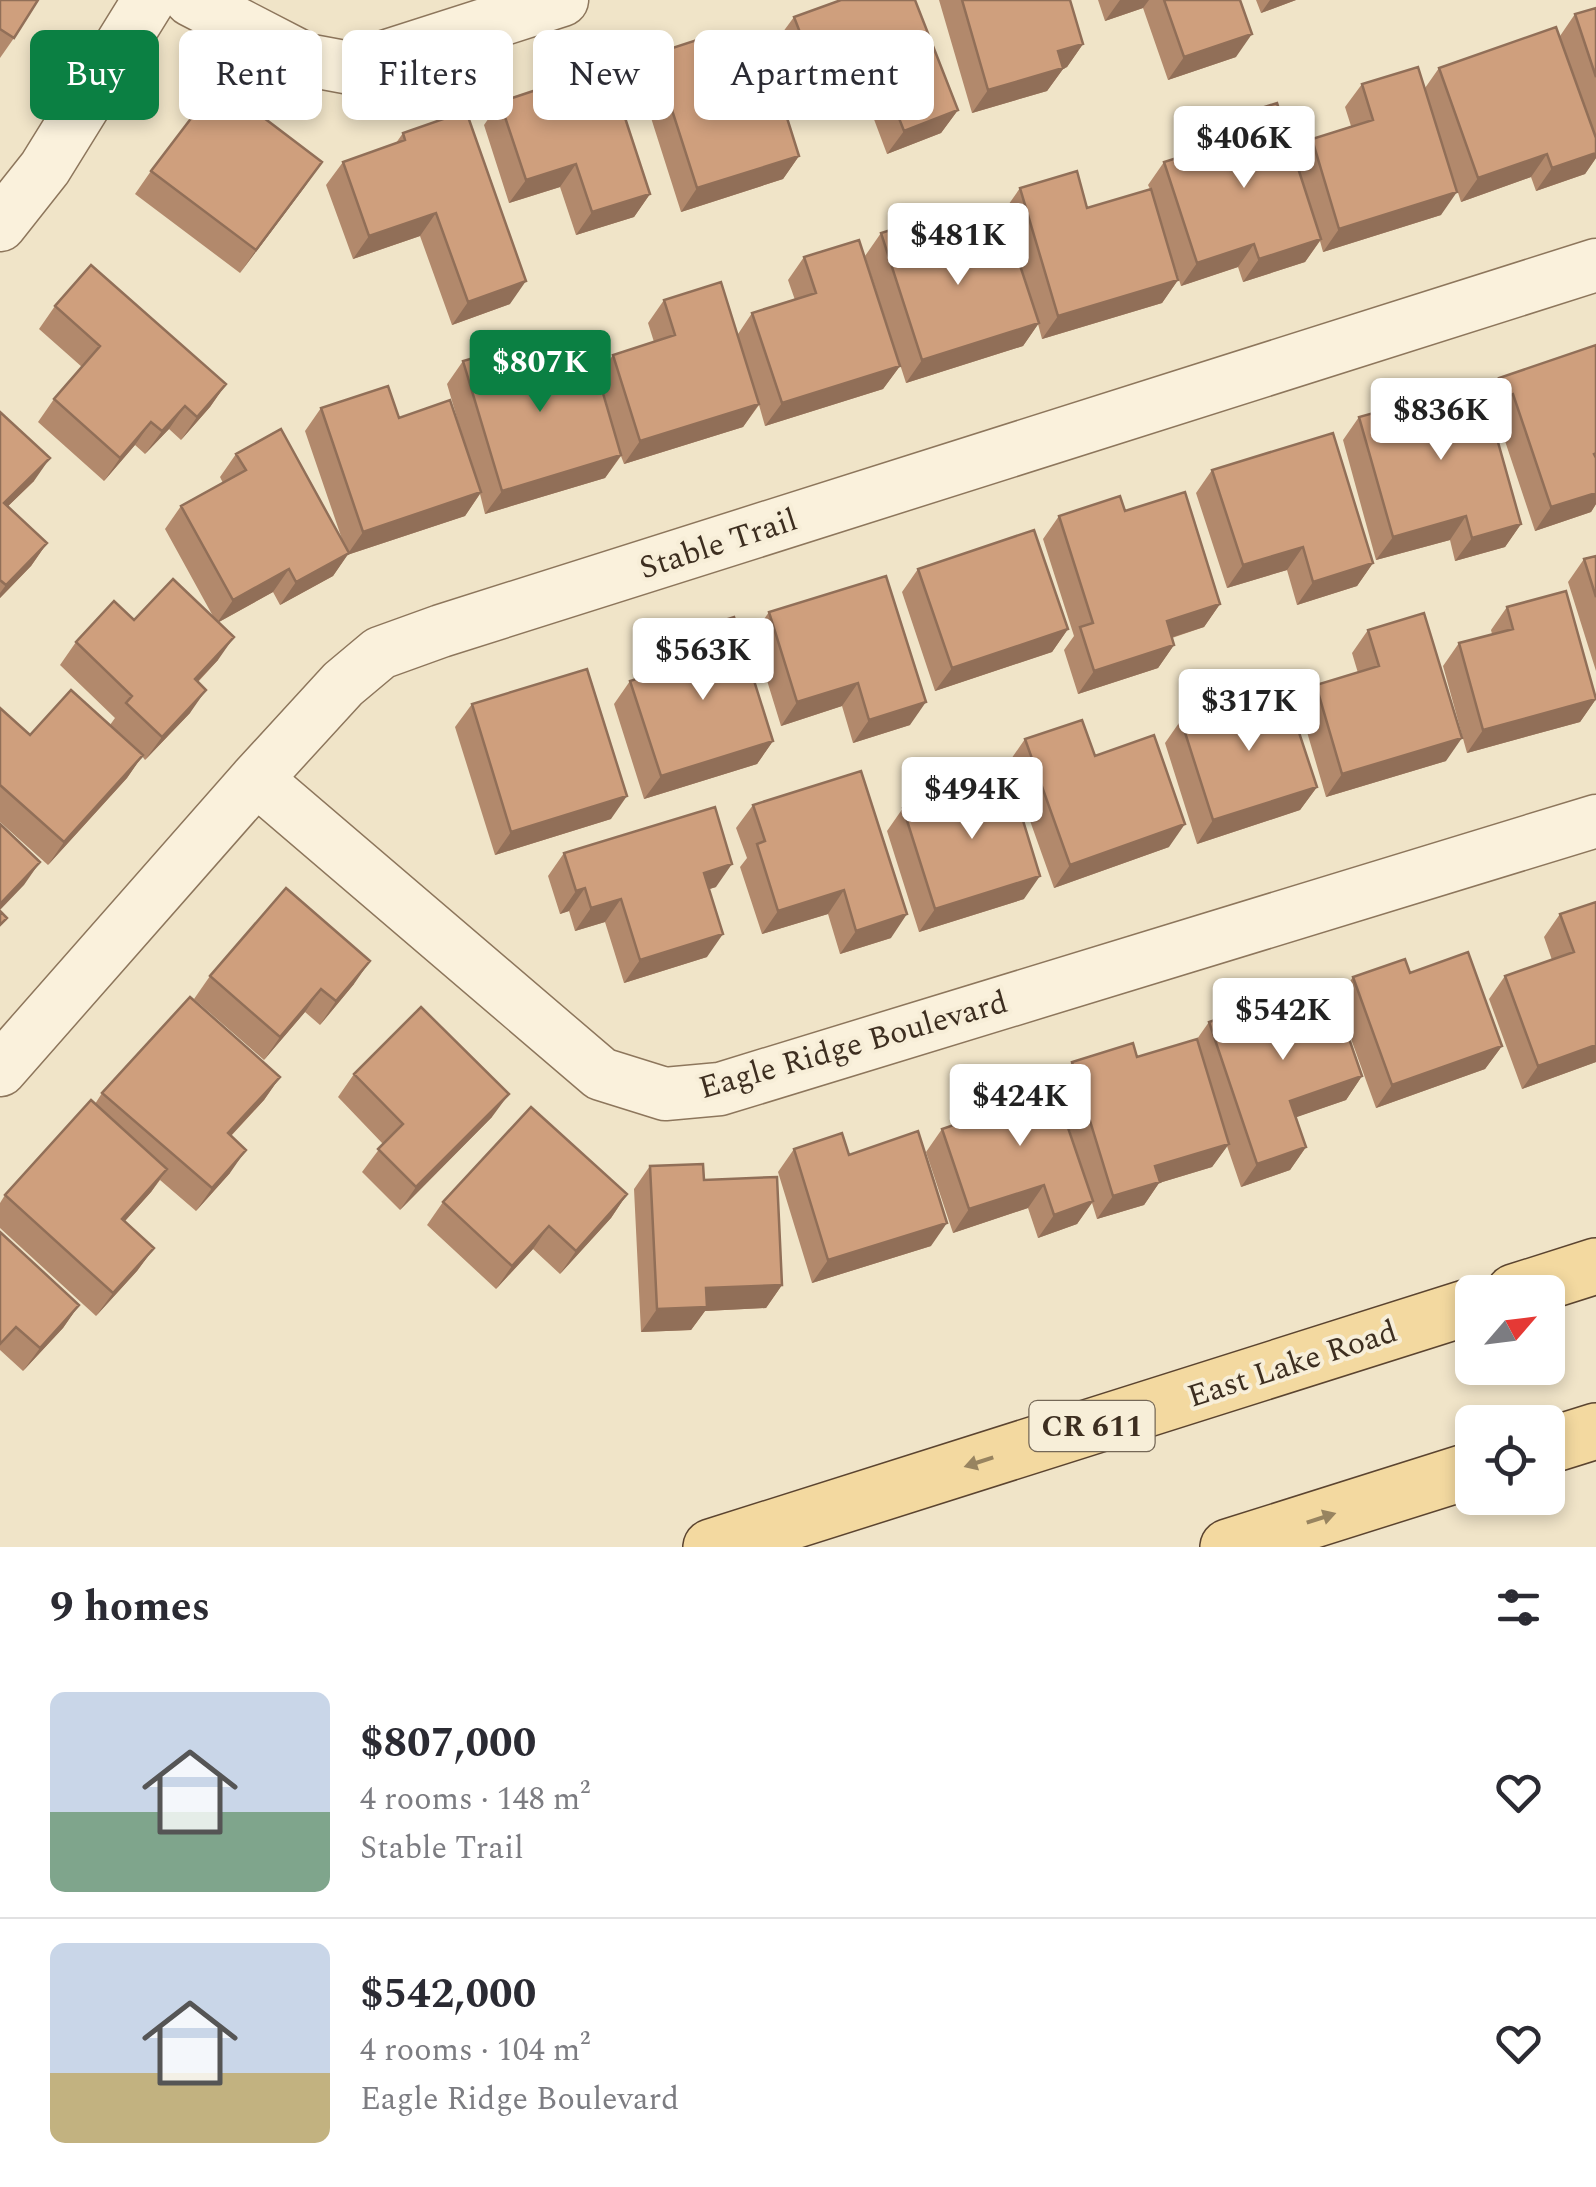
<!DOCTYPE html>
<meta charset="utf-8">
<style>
:root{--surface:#fff;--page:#f7f7f7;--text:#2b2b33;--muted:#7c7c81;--line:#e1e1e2;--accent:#0b8043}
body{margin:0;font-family:Spectral,serif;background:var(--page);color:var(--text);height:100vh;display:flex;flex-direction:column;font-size:38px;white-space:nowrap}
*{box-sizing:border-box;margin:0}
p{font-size:32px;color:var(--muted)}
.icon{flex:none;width:55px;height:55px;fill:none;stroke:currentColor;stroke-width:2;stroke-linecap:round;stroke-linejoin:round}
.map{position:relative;height:1547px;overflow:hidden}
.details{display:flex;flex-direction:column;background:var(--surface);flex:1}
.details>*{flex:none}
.top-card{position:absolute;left:30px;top:30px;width:1000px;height:90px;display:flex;gap:20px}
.needle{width:65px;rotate:62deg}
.controls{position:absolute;left:1455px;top:1275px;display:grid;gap:20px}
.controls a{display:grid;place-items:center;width:110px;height:110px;border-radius:15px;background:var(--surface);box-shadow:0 5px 15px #0003;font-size:50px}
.price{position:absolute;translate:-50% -85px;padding:0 22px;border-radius:10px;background:#fff;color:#222;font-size:32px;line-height:65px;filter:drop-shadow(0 2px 5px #0008)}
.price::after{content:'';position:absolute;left:50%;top:60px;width:30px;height:22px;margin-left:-15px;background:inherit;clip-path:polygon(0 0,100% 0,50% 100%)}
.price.current{background:var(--accent);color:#fff}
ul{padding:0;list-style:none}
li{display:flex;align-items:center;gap:30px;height:250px;padding:0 50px}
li+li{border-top:2px solid var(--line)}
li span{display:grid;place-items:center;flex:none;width:280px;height:200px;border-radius:15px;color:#555}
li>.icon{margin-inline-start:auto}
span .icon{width:120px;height:120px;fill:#fffc;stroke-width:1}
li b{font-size:42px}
h2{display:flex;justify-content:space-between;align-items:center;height:120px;padding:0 50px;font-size:42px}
.chip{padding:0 35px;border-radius:15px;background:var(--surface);box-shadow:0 5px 15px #0003;font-size:35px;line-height:90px}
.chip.current{background:var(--accent);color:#fff}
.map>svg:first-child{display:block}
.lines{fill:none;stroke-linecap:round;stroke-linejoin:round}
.minor-casing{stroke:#8d765c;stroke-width:55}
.major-casing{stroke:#5b4430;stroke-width:58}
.minor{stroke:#faf1dc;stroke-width:52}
.major{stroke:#f3d9a0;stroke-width:55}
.wall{fill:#b2896c}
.shaded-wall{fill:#916f58}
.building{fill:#cf9f7d;stroke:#916f58;stroke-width:2.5}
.oneway{fill:#988460}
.labels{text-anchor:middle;stroke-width:8;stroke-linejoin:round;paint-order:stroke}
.shield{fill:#f7eed8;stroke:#756857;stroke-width:2.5}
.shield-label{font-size:30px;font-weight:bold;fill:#3d2e20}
.street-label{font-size:32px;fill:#3d2e20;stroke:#f7eed8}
</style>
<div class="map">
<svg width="1596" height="1547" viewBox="0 0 1596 1547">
<rect width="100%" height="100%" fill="#f0e4c8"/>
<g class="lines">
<defs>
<path id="minor" d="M191 0 307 60 350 68 562 0
M0 225 45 168 149 0
M256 779 601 1074 665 1094 720 1089 1596 821
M0 1070 256 779 343 684 380 653 441 631 1596 265"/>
<path id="major" d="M1514 1292 1596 1266
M1548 1446 1596 1431
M711 1547 1472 1306
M1228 1547 1472 1470"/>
</defs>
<!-- minor casing -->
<use href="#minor" class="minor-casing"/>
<!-- major casing -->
<use href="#major" class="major-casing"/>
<!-- minor -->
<use href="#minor" class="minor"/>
<!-- major -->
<use href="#major" class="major"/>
</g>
<!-- wall -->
<path class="wall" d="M0 0 14 38 0 58Z
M939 0H1070L1083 44 1067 67 1063 69 1047 91 972 113Z
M1098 0H1240L1236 57 1168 80 1143 8 1105 21Z
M1256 0H1296L1261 13Z
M1596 8V158L1585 174 1536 191 1531 177 1461 202 1448 162 1441 215 1323 252 1320 241 1305 262 1243 282 1238 267 1181 286 1162 228 1178 280 1162 303 1042 339 1038 324 1023 346 906 383 865 256 881 233 946 252H1016L1004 211 1020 188 1087 208 1150 189 1148 185 1164 162 1213 146 1211 142 1227 119 1296 161 1312 139 1351 126 1345 107 1362 84 1425 88 1439 68 1560 36 1575 14Z
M794 17 958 110 941 133 887 154 866 98 808 120 777 40Z
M654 54 721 83 799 156 783 179 681 212 638 77Z
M500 102 650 194 634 217 576 235 560 187 509 203 484 125Z
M403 133 510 304 452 325 420 236 353 259 326 185 343 162 396 143Z
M151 171 306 185 240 273 135 194Z
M804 257 900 366 883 389 765 426 759 405 743 427 624 464 621 456 605 478 485 514 480 494 465 516 347 555 333 576 280 605 273 592 219 622 218 660 198 682 190 713 145 760 142 756 127 778 48 865 0 822V708L30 735 110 725 115 718 60 665 76 642 134 620 214 618 165 529 181 506 223 483 220 477 236 454 343 542 305 431 321 408 399 418 467 452 447 384 463 361 542 374 598 376 613 355 654 342 648 323 664 300 738 334 752 313 795 300 788 280Z
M55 306 226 384 210 407 181 440 169 429 145 454 135 445 104 481 38 422 54 399 82 367 39 329Z
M1596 345V504L1591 512 1535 531 1497 417 1492 419 1521 524 1505 547 1455 561 1450 540 1376 560 1343 440 1359 417 1490 389 1499 378Z
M0 412 34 481 8 506 47 543 31 566 0 598Z
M1212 470 1373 563 1357 586 1297 605 1287 570 1227 588 1196 493Z
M1125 511 1220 604 1204 627 1172 638 1174 645 1158 668 1078 694 1064 650 1074 636 1043 539 1059 516Z
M1596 556V671L1568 582 1584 559Z
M918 569 1068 629 1052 652 935 691 902 592Z
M1507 607 1596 699 1580 722 1467 753 1443 666 1459 643 1492 634 1491 630Z
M769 612 910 725 853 743 842 706 781 726 753 635Z
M1368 630 1446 761 1326 797 1300 708 1316 685 1358 673 1352 653Z
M687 632 773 741 757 764 644 799 614 704 630 681 674 667 670 655Z
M472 704 611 819 495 855 455 727Z
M1181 720 1317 787 1300 810 1197 844 1165 743Z
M1025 739 1095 756 1169 847 1054 888 1009 762Z
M861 771 891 938 840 954 828 914 762 934 740 867 747 858 736 828 753 805Z
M903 808 1024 899 919 932 887 831Z
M564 853 716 887 709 889 707 957 624 983 605 922 575 931 569 911 560 914 548 876Z
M1596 902V1062L1522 1089 1489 999 1505 976 1552 960 1544 937 1560 914Z
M1410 973 1502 1046 1485 1069 1376 1108 1337 1000 1353 977Z
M210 976 354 984 320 1025 305 1012 264 1060 194 999Z
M1209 1022 1362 1076 1346 1100 1296 1117 1306 1147 1290 1170 1241 1187 1227 1146 1212 1167 1159 1183 1144 1205 1097 1219 1092 1203 1077 1224 1038 1238 1028 1208 953 1233 926 1152 942 1129 989 1113 987 1107 1003 1084 1074 1144 1056 1085 1072 1062 1137 1057 1197 1039Z
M354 1074 492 1117 400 1210 362 1172 383 1144 338 1097Z
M280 1077 264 1100 231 1136 230 1173 196 1211 160 1180 151 1192 125 1221 154 1248 137 1271 96 1316 0 1228V1203L5 1195 95 1104 102 1093Z
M794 1149 849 1155 931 1246 812 1283 778 1172Z
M650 1166 704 1180 782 1285 766 1308 705 1311 691 1330 641 1332 634 1189Z
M627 1194 611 1218 560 1274 533 1249 496 1289 427 1225 443 1202Z
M0 1232 79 1305 63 1328 23 1371 0 1350Z"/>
<!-- shaded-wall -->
<path class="shaded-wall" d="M1120 0H1149L1143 8 1105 21Z
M1270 0H1296L1261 13Z
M1252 34 1236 57 1168 80 1184 57Z
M1083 44 1067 67 1063 69 1047 91 972 113 988 90 1058 51Z
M882 75 866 98 808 120 825 97Z
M958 110 941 133 887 154 904 131Z
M1596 153V158L1585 174 1536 191 1552 168Z
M1547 154 1531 177 1461 202 1478 178Z
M799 156 783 179 681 212 697 188Z
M322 162 306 185 240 273 256 250Z
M576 164 560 187 509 203 526 180Z
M1457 192 1441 215 1323 252 1339 229Z
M650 194 634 217 576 235 592 212Z
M436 213 420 236 353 259 369 236Z
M1321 239 1305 262 1243 282 1259 259Z
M1254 244 1238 267 1181 286 1197 263Z
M1178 280 1162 303 1042 339 1058 316Z
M526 281 510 304 452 325 468 302Z
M1039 323 1023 346 906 383 922 360Z
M900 366 883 389 765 426 782 403Z
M226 384 210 407 181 440 197 417Z
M1513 394 1497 417 1489 420 1505 397Z
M759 404 743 427 624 464 640 441Z
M185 406 169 429 145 454 162 431Z
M151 422 135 445 104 481 120 458Z
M621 455 605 478 485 514 502 491Z
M50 458 34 481 0 514 4 503Z
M481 492 465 516 347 555 363 532Z
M1596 493V504L1591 512 1535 531 1551 507Z
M1466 516 1450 540 1376 560 1393 537Z
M1521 524 1505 547 1455 561 1472 538Z
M47 543 31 566 0 598V593L6 585Z
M1303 547 1287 570 1227 588 1243 565Z
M349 553 333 576 280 605 296 582Z
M1373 563 1357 586 1297 605 1313 582Z
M289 569 273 592 217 623 233 600Z
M1220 604 1204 627 1151 644 1167 621Z
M1068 629 1052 652 935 691 952 668Z
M234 637 218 660 178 702 195 679Z
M1174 645 1158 668 1078 694 1094 671Z
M858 683 842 706 781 726 797 702Z
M206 690 190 713 145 760 162 737Z
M1596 699 1580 722 1467 753 1483 730Z
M926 702 910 725 853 743 869 720Z
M1462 738 1446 761 1326 797 1342 774Z
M773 741 757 764 644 799 661 776Z
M143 755 127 778 48 865 64 842Z
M1317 787 1300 810 1197 844 1213 820Z
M627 796 611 819 495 855 511 832Z
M1185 824 1169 847 1054 888 1070 865Z
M40 862 24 885 0 910V904Z
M732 864 716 887 688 896 704 873Z
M1040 876 1024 899 919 932 935 909Z
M585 888 569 911 560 914 576 891Z
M844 890 828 914 762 934 778 911Z
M621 899 605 922 575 931 591 908Z
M907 914 891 938 840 954 856 931Z
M723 934 707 957 624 983 640 960Z
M370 961 354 984 320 1025 336 1001Z
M321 989 305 1012 264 1060 280 1037Z
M1596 1045V1062L1522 1089 1538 1066Z
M1502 1046 1485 1069 1376 1108 1392 1085Z
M1362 1076 1346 1100 1274 1125 1290 1101Z
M280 1077 264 1100 212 1156 228 1133Z
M509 1094 492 1117 400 1210 416 1187Z
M1229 1144 1212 1167 1159 1183 1144 1205 1097 1219 1113 1196 1155 1166Z
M1306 1147 1290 1170 1241 1187 1257 1164Z
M246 1150 230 1173 196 1211 212 1188Z
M167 1169 151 1192 106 1242 122 1219Z
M1044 1185 1028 1208 953 1233 969 1209Z
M627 1194 611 1218 560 1274 576 1251Z
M1093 1201 1077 1224 1038 1238 1054 1215Z
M947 1223 931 1246 812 1283 828 1260Z
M549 1226 533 1249 496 1289 512 1266Z
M154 1248 137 1271 96 1316 113 1293Z
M782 1285 766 1308 705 1311 691 1330 641 1332 657 1309 706 1288Z
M79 1305 63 1328 23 1371 40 1348Z"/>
<!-- building -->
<path class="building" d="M0 0H38L14 38 0 29Z
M841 0H915L958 110 904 131 882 75 825 97 794 17Z
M962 0H1070L1083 44 1058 51 1063 68 988 90Z
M1164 0H1240L1252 34 1184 57Z
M1596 8V77L1575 14Z
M1556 27 1596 138V153L1552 168 1547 154 1478 178 1439 68Z
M706 37 721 83 771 67 799 156 697 188 654 54Z
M608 66 650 194 592 212 576 164 526 180 500 102Z
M1418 67 1457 192 1339 229 1312 139 1373 120 1362 84Z
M218 83 322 162 256 250 151 171Z
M1277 103 1321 239 1259 259 1254 244 1197 263 1164 162 1234 140 1227 119Z
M466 111 526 281 468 302 436 213 369 236 343 162 405 140 403 133Z
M1077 171 1087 208 1151 189 1178 280 1058 316 1020 188Z
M935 216 946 252 1009 232 1039 323 922 360 881 233Z
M859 240 900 366 782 403 752 313 816 293 804 257Z
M91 265 226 384 197 417 185 406 162 431 151 422 120 458 54 399 100 346 55 306Z
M721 282 759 404 640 441 613 355 675 335 664 300Z
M532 341 542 374 593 359 621 455 502 491 463 361Z
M1596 345V453L1594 454 1596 458V493L1551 507 1513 394 1505 397 1499 378Z
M1488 381 1496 408 1489 410 1521 524 1472 538 1466 516 1393 537 1359 417Z
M388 386 399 418 450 400 481 492 363 532 321 408Z
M0 412 50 458 4 503 47 543 6 585 0 580Z
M281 429 349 553 296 582 289 569 233 600 181 506 246 470 236 454Z
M1333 433 1373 563 1313 582 1303 547 1243 565 1212 470Z
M1185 492 1220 604 1167 621 1174 645 1094 671 1080 627 1093 623 1059 516 1120 496 1125 511Z
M1034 530 1068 629 952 668 918 569Z
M1596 556V597L1584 559Z
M886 576 926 702 869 720 858 683 797 702 769 612Z
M173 579 234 637 195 679 206 690 162 737 126 703 132 696 76 642 114 601 134 620Z
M1566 591 1596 699 1483 730 1459 643 1513 629 1507 607Z
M1424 613 1462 738 1342 774 1316 685 1379 666 1368 630Z
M734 617 773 741 661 776 630 681 695 660 687 632Z
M587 669 627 796 511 832 472 704Z
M1284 687 1317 787 1213 820 1181 720Z
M71 690 143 755 64 842 0 785V708L30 735Z
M1082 720 1095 756 1154 735 1185 824 1070 865 1025 739Z
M861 771 907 914 856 931 844 890 778 911 757 844 765 841 753 805Z
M1009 775 1040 876 935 909 903 808Z
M715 807 732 864 704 873 723 934 640 960 621 899 591 908 585 888 576 891 564 853Z
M0 824 40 862 0 904Z
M286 888 370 961 336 1001 321 989 280 1037 210 976Z
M1596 902V1045L1538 1066 1505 976 1574 952 1560 914Z
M0 911 7 918 0 925Z
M1468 952 1502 1046 1392 1085 1353 977 1405 959 1410 973Z
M1329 981 1362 1076 1290 1101 1306 1147 1257 1164 1209 1022Z
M190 997 280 1077 228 1133 246 1150 212 1188 102 1093Z
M421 1007 509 1094 416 1187 378 1149 403 1124 354 1074Z
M1197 1039 1229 1144 1155 1166 1160 1182 1113 1196 1072 1062 1133 1043 1137 1057Z
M1048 1069 1093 1201 1054 1215 1044 1185 969 1209 942 1129 1010 1106 1003 1084Z
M91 1100 167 1169 122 1219 154 1248 113 1293 5 1195Z
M531 1107 627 1194 576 1251 549 1226 512 1266 443 1202Z
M918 1131 947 1223 828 1260 794 1149 842 1133 849 1155Z
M703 1164 704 1180 777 1177 782 1285 706 1288 707 1307 657 1309 650 1166Z
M0 1232 79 1305 40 1348 16 1327 0 1344Z"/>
<!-- one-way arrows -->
<defs><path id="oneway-solid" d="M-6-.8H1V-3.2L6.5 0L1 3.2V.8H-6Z" transform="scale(2.5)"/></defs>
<g class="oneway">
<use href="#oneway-solid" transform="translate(979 1462) rotate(162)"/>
<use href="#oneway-solid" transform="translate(1321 1518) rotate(-18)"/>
</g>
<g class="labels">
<!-- shield labels -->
<rect class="shield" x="1029.5" y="1401" width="125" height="50" rx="8"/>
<g class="shield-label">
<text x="1092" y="1436">CR 611</text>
</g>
<!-- street labels -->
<g class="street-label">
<text transform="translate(718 543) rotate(-18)" y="11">Stable Trail</text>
<text transform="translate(853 1044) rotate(-16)" y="11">Eagle Ridge Boulevard</text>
<text transform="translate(1292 1363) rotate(-18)" y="11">East Lake Road</text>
</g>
</g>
</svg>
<div class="controls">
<a><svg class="needle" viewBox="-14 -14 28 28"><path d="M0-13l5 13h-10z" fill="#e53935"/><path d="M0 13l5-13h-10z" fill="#7c7c81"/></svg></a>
<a><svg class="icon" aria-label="locate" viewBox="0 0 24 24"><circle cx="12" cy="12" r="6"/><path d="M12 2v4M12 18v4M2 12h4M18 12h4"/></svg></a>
</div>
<b class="price" style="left:1244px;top:191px">$406K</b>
<b class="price" style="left:958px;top:288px">$481K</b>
<b class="price current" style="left:540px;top:415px">$807K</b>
<b class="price" style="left:1441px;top:463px">$836K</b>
<b class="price" style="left:703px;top:703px">$563K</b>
<b class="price" style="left:1249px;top:754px">$317K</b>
<b class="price" style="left:972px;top:842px">$494K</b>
<b class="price" style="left:1283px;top:1063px">$542K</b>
<b class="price" style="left:1020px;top:1149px">$424K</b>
<div class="top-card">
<a class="chip current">Buy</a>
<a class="chip">Rent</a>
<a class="chip">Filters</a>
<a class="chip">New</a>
<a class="chip">Apartment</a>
</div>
</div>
<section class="details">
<h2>9 homes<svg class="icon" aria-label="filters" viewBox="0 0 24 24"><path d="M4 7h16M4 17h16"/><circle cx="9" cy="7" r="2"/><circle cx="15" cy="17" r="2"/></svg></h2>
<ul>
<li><span style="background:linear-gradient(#c9d6e8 60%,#7fa58c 0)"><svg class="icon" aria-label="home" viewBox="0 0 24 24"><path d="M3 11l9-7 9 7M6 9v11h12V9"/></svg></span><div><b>$807,000</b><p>4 rooms · 148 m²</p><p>Stable Trail</p></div><svg class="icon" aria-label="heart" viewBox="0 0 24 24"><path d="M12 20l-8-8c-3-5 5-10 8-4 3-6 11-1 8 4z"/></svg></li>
<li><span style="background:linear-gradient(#c9d6e8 65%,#c2b280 0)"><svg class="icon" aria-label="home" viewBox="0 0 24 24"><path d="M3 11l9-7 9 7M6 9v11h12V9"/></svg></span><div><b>$542,000</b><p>4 rooms · 104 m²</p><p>Eagle Ridge Boulevard</p></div><svg class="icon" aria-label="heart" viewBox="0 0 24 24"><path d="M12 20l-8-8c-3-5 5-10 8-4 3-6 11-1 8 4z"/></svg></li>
</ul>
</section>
